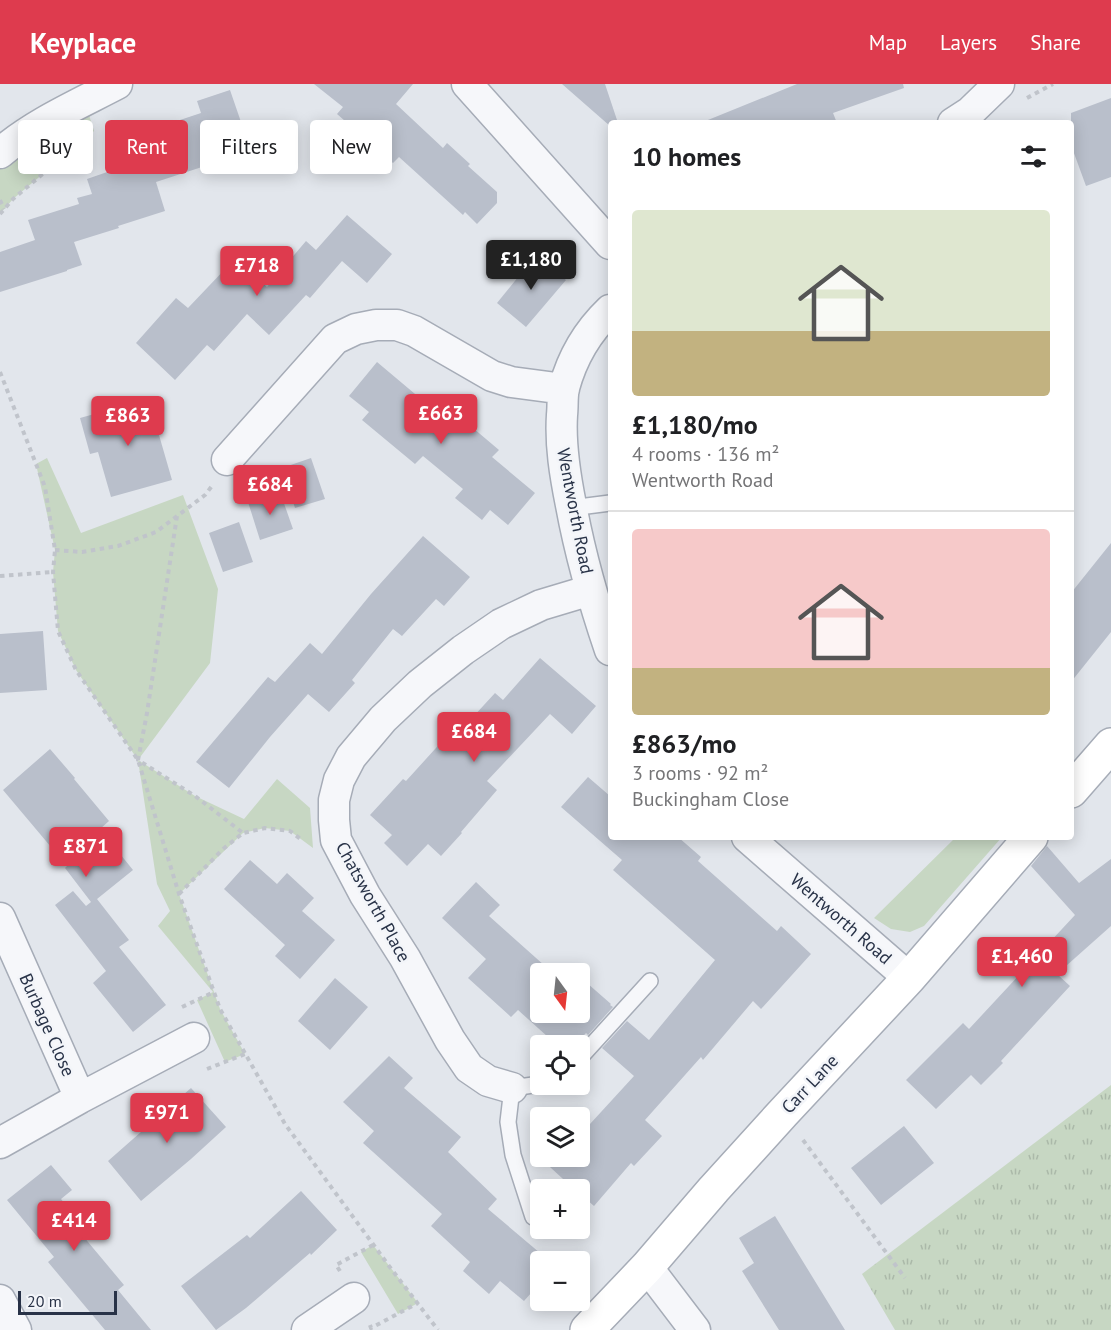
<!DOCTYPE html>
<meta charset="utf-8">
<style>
:root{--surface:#fff;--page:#f6f6f6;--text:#202124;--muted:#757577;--line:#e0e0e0;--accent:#de3b4e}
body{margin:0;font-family:"PT Sans",sans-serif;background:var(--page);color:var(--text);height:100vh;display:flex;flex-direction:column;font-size:22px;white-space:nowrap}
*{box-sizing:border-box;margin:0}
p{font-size:20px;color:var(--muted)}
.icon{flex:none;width:33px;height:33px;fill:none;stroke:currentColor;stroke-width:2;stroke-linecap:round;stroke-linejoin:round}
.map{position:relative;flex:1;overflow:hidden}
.drawer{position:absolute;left:608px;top:36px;width:466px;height:720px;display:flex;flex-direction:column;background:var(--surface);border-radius:6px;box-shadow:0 3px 15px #0003}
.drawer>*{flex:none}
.banner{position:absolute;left:18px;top:36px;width:500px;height:54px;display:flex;gap:12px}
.needle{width:39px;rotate:165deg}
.tools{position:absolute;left:530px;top:879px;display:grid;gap:12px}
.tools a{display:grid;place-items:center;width:60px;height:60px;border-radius:6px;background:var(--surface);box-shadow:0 3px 15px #0003;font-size:30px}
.scale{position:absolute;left:18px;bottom:15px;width:99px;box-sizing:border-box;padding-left:6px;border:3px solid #283247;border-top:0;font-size:16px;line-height:21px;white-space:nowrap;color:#283247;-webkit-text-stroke:4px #f3f5f9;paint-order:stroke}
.price{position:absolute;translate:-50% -51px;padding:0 14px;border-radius:6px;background:var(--accent);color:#fff;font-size:20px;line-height:39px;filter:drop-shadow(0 2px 3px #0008)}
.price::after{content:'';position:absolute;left:50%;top:36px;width:18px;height:14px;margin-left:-9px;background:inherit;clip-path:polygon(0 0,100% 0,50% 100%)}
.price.selected{background:#222;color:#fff}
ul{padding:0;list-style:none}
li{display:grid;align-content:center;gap:12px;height:318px;padding:0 24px}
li+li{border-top:2px solid var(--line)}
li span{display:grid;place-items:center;height:186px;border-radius:6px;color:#555}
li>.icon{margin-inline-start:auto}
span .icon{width:108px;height:108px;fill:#fffc;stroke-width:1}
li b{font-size:26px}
h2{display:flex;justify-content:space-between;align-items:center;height:72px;padding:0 24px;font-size:26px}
.tag{padding:0 21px;border-radius:6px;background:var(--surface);box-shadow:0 3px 15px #0003;font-size:21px;line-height:54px}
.tag.selected{background:var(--accent);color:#fff}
header{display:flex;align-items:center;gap:36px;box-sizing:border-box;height:84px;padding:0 30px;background:var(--accent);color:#fff}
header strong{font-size:28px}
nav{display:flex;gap:33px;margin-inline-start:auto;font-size:21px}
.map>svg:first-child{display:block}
.grass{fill:#c7d7c3}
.park{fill:url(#park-tufts)}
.building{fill:#b9bfcb}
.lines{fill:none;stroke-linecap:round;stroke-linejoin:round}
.service-casing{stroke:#a6acb7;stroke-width:18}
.minor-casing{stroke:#a6acb7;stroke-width:33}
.secondary-casing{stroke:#a6acb7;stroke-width:36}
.path{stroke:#c0c4cb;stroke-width:4;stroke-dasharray:4.5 4.5;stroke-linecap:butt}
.service{stroke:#f6f7fa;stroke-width:15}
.minor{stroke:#f6f7fa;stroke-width:30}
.secondary{stroke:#fff;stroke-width:33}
.labels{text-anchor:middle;stroke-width:5;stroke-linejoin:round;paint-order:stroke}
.street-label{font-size:18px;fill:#283247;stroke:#f3f5f9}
</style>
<header>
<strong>Keyplace</strong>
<nav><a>Map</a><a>Layers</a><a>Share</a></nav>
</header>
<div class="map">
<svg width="1111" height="1246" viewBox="0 0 1111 1246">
<defs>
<pattern id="park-tufts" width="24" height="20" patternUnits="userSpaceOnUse" patternTransform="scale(1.5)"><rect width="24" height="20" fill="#c7d7c3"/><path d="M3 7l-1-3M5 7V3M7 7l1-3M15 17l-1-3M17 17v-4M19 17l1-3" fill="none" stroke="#abb9a9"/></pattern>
</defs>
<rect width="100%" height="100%" fill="#e2e6ec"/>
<!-- grass -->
<path class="grass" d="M89 31 94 47 13 115 0 130V54L4 80Z
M47 374 81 449 183 411 218 505 210 579 138 676 195 712 244 735 277 695 310 724 313 764 290 747 265 744 243 749 179 810 220 925 245 970 225 978 197 916 213 908 158 842 170 827 157 800 138 676 76 586 58 547 53 488 55 466 36 380Z
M956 753H1002L924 842 910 848 891 845 874 834Z
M373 1161 418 1219 398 1230 361 1168Z"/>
<!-- park -->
<path class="park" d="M1111 1001V1246H895L862 1190Z"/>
<!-- building -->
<path class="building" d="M314 0H413L396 20 443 64 447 59 470 80 468 82 497 108V119L477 140 465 128 463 131 399 73 393 79 337 30 343 23Z
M562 0H605L618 39H610V42Z
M797 0H903L904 4 833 29 837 39H704L703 38Z
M230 6 251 67 156 98 165 127 118 142 119 144 74 158 82 181 67 186V187L0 208V168L35 156 28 136 79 120 77 114 92 110 87 95 113 86 108 68 174 47 171 39 201 29 197 17Z
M1111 14V93L1086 102 1071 61V29Z
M347 131 392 170 367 199 342 177 310 214 306 211 269 251 247 230 214 267 207 261 175 296 136 259 176 214 188 224 227 183 240 194 248 185 267 203 306 157 316 166Z
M536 171 566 196 526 243 497 219Z
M377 278 421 315 425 310 471 347 473 344 499 366 492 373 535 409 508 441 490 426 482 436 455 414 463 405 423 372 415 380 362 336 369 328 349 312Z
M152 314 162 350 159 351 172 396 111 413 98 368 90 370 80 334Z
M311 374 325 415 295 424 282 384Z
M280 408 293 445 260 456 248 418Z
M239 438 253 478 223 488 209 449Z
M423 452 470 493 444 522 436 515 402 552 393 545 352 596 355 599 329 628 308 610 270 653 229 704 196 678 268 593 275 598 310 559 322 570 371 510Z
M1111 459V548L1071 598V509Z
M43 547 47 606 0 609V550Z
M540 574 596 622 572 650 550 630 487 697 497 706 461 748 462 749 441 772 428 760 407 782 384 759 392 751 370 731 403 695 406 697 445 654 450 658 495 609 503 616Z
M50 665 75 694 74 695 109 737 100 745 133 786 97 815 129 856 119 863 166 921 133 948 93 899 106 887 55 821 73 807 86 822 91 818 65 784 67 782 3 706Z
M588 693 610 712V753H678L701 773 698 777 777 847 781 842 811 870 761 925 753 917 703 976 701 973 645 1036 662 1052 634 1082 631 1079 594 1122 579 1109V1106H575L538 1072H579V1052L634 992 602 964 627 937 649 956 715 876 613 786 622 776 561 723Z
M1047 762 1079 799 1111 775V842L1057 890 1070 902 1001 977 1003 979 981 1001 971 991 936 1025 906 996 963 939 969 945 1075 831 1031 782Z
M250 776 277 800 287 789 314 814 302 827 335 856 300 895 275 872 285 861 224 805Z
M476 798 500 821 489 832 554 890H540V928H579V892L611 920 610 921 613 923 588 951 586 949 574 962H558L518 926 511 933 468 894 486 875 442 834Z
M335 894 368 923 330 966 298 937Z
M389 972 413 994 404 1004 461 1053 448 1068 497 1115 488 1125 540 1169V1199L524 1217 500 1197 489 1210 463 1187 470 1178 431 1142 442 1130 363 1059 374 1047 343 1018Z
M191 1004 226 1043 191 1075 141 1117 108 1077Z
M904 1042 934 1079 881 1121 851 1084Z
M51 1081 72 1106 61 1115 83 1142 78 1146 124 1201 118 1206 151 1246H105L48 1178 54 1173 7 1116Z
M301 1107 337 1146 311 1171 310 1169 246 1224 216 1246 181 1202 247 1151 250 1154Z
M775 1132 837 1233 845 1246H779L742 1187 754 1179 739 1154Z"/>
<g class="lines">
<defs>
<path id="service" d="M571 424 610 419
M579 975 650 897
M533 1133 513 1071 508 1038 512 1004 540 1000"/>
<path id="minor" d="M467 0 610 160
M953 39 970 28 999 0
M0 69C35 39 77 21 117 0
M610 226C588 247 572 274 564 304 562 312 563 322 562 331 560 361 565 391 571 421 580 470 594 519 610 566
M227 376 335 255 356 245 376 241H397L414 247 492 292 511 298 564 305
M747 753 909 894
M0 834 80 1014
M512 1004 488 997 469 984 450 956 405 874 365 811 336 756 334 736V716L339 696 351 673 383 635 420 600 463 566 501 540 541 521 591 506
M0 1059 80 1014 194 954
M647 1183 695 1246
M0 1216 16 1246
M307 1246 354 1214"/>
<path id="secondary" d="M1071 707 1111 661
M587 1246 647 1183 714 1105 783 1029 909 894 1031 753"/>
</defs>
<!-- service casing -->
<use href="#service" class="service-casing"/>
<!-- minor casing -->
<use href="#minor" class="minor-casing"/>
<!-- secondary casing -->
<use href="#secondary" class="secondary-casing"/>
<!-- path -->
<path class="path" d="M1027 14 1053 0
M0 116 4 125
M0 130 13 115 83 56
M0 288 45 403 55 466 53 488 58 547 76 586 138 676 179 810 220 925 285 1040 389 1182 438 1246
M177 432 147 629 138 676 195 712 243 749
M55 466 82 468 118 462 156 448 205 411 212 402
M0 492 53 488
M179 810 223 765 243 749 265 744 290 747 303 757
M182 923 214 908
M207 985 245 970
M803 1056 905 1194
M340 1187 336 1181 373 1161
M370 1241 371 1244 418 1219"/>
<!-- service -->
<use href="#service" class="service"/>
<!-- minor -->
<use href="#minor" class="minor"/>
<!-- secondary -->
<use href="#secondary" class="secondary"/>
</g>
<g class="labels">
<!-- street labels -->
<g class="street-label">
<text transform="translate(575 427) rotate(79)" y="6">Wentworth Road</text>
<text transform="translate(373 818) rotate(61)" y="6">Chatsworth Place</text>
<text transform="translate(841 835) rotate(41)" y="6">Wentworth Road</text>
<text transform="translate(47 941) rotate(66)" y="6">Burbage Close</text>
<text transform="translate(810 1000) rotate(-47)" y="6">Carr Lane</text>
</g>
</g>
</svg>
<div class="tools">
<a><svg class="needle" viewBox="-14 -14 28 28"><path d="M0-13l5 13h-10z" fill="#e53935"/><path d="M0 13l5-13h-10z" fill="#757577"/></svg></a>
<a><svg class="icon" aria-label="locate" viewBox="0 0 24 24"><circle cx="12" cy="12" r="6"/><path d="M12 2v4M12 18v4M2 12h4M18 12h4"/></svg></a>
<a><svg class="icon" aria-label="layers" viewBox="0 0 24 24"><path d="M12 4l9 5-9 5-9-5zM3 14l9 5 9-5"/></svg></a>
<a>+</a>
<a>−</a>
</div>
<div class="scale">20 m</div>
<b class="price selected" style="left:531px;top:207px">£1,180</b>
<b class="price" style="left:257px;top:213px">£718</b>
<b class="price" style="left:441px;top:361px">£663</b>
<b class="price" style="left:128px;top:363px">£863</b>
<b class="price" style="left:270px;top:432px">£684</b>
<b class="price" style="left:474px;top:679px">£684</b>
<b class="price" style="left:86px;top:794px">£871</b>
<b class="price" style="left:1022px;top:904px">£1,460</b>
<b class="price" style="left:167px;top:1060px">£971</b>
<b class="price" style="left:74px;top:1168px">£414</b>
<div class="banner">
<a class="tag">Buy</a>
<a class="tag selected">Rent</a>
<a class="tag">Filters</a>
<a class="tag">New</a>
</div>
<section class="drawer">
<h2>10 homes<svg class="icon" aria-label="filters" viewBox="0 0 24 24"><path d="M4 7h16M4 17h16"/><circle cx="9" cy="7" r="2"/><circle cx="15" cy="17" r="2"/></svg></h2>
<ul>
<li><span style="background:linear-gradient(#dfe7d0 65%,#c2b280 0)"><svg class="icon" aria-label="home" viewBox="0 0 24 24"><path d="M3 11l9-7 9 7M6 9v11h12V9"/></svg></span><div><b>£1,180/mo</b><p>4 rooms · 136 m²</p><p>Wentworth Road</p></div></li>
<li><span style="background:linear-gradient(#f6c9c9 75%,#c2b280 0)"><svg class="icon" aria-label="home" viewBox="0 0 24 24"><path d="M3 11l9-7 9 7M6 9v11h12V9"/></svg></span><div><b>£863/mo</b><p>3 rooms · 92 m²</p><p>Buckingham Close</p></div></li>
</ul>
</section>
</div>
